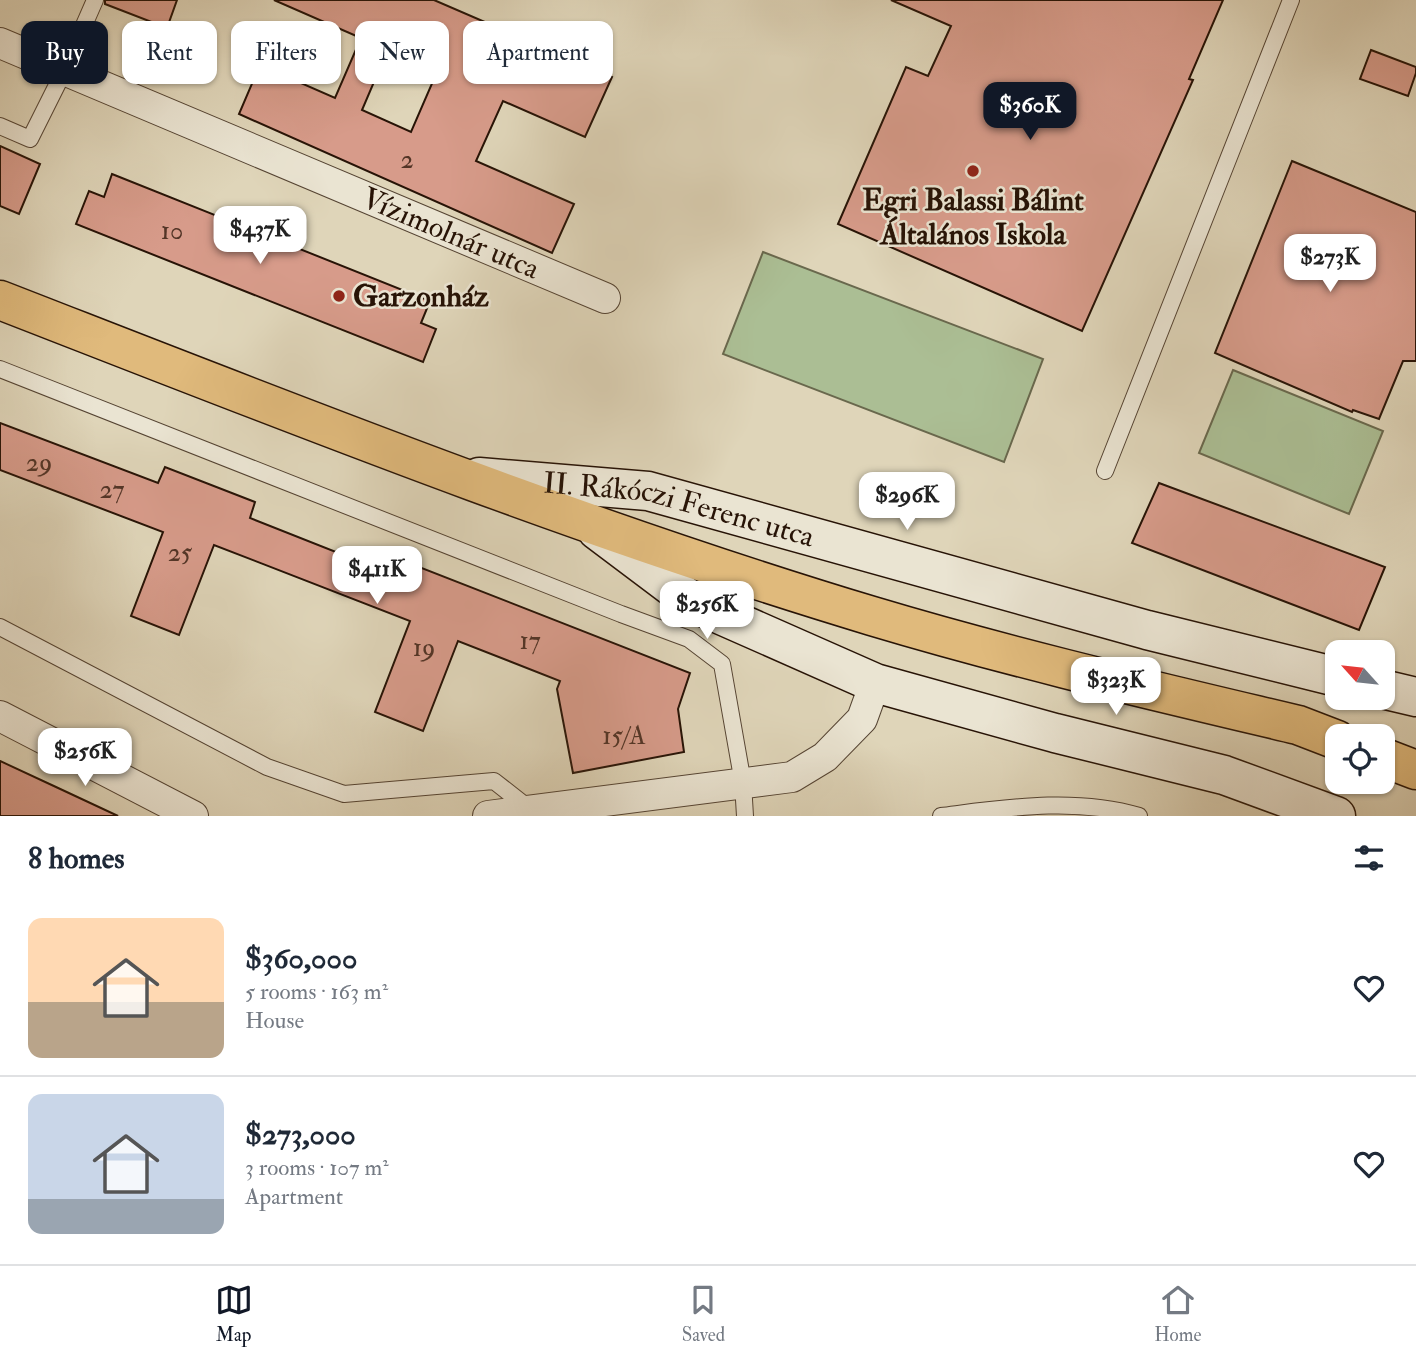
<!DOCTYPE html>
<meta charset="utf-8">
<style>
:root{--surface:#fff;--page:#f6f6f7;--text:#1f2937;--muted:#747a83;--line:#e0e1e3;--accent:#111827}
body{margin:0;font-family:"IM FELL Double Pica",serif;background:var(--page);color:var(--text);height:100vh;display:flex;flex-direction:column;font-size:26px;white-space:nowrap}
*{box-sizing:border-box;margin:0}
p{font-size:23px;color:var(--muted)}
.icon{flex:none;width:38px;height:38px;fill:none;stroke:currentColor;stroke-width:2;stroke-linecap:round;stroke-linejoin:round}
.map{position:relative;height:816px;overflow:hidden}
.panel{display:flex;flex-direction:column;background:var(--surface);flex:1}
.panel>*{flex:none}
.hud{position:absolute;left:21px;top:21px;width:700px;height:63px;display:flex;gap:14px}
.needle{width:46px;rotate:297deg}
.controls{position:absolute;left:1325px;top:640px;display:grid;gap:14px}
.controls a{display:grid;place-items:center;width:70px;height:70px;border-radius:14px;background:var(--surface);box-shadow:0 2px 5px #0004;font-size:35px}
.price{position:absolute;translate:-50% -60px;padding:0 16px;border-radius:14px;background:#fff;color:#222;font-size:23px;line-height:46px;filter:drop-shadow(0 2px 4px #0008)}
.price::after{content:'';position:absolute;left:50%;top:42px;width:21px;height:16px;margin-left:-10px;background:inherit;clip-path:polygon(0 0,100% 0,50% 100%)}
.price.current{background:var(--accent);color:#fff}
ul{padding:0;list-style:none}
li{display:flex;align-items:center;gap:21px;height:175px;padding:0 28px}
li+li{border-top:2px solid var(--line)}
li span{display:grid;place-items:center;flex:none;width:196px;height:140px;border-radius:14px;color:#555}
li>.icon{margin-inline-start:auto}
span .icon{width:84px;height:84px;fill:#fffc;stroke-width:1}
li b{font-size:30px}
h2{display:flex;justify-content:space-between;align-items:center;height:84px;padding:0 28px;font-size:30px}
.tag{padding:0 24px;border-radius:14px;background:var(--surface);box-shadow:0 2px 5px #0004;font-size:24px;line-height:63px}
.tag.current{background:var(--accent);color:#fff}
.menu{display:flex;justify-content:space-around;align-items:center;height:98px;border-top:2px solid var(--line);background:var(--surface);font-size:19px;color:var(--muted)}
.menu a{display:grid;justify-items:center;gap:4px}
.menu .current{color:var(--accent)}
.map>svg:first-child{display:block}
.green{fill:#abbe94;stroke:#69684d;stroke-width:2}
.building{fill:#d79b8a;stroke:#271306;stroke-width:2;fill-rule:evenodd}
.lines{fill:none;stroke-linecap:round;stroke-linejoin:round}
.service-casing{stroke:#543;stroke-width:18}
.minor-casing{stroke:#543;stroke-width:32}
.secondary-casing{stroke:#271306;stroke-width:41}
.primary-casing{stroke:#271306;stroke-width:41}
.service{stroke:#eae4d2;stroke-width:16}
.minor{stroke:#eae4d2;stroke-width:30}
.secondary{stroke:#eae4d2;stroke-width:38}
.primary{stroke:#e0ba7c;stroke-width:38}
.poi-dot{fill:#8f2418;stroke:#eae4d2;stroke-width:2.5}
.labels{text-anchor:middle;stroke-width:5;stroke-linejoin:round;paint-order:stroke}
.number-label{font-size:26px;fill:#533527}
.poi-label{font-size:30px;font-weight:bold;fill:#271306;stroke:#eae4d2}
.street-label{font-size:30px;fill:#271306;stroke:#eae4d2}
</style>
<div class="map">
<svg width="1416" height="816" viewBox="0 0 1416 816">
<rect width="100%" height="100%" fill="#dfd5b9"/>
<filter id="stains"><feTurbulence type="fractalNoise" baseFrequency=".00286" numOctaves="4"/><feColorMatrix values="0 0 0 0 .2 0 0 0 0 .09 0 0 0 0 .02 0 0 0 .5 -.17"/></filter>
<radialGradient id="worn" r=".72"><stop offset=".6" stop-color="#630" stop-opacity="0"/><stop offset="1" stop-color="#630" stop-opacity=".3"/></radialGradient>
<!-- green -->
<path class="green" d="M763 252 1043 359 1004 462 723 354Z
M1233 370 1383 431 1349 514 1199 453Z"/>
<!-- building -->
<path class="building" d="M105 0H177L167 28 105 4Z
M274 0H434L612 77 585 137 503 101 476 161 574 204 552 253 239 114 260 65 335 98 361 38ZM388 49 437 72 411 132 362 110Z
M891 0H1223L1189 79 1193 80 1082 331 838 224 906 67 928 76 951 26Z
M1371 50 1416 67V73L1408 96 1360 79Z
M0 146 40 164 19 214 0 206Z
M1292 161 1416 212V361H1403L1379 419 1353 410 1352 412 1215 353Z
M112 174 430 301 421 323 436 329 423 362 76 224 89 191 104 197Z
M0 423 158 483 165 467 255 502 250 518 404 579 409 563 690 673 678 709 684 752 573 773 557 689 560 681 458 641 423 731 375 712 410 621 214 545 179 635 131 616 163 532 0 470Z
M1159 483 1385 567 1359 630 1132 543Z
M0 761 56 787 118 816H0Z"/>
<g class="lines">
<defs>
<path id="service" d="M0 126 30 139 64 71 95 0
M0 369 621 614 689 639 722 664 743 783 745 816
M1105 471 1291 0
M0 627 267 767 344 794 494 781 531 810
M941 816C1006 808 1075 797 1139 816"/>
<path id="minor" d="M0 43 605 298
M0 716 193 816
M488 816 792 777 825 757 862 719 875 683"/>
<g id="secondary">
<path id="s1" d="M479 477 648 491 1147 630 1337 677"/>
<path d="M597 530 694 603 875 683 1055 733 1224 775 1336 816"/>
<path d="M1382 689 1416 697"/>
</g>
<path id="primary" d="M0 300C288 412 576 527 872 616 1012 658 1155 691 1298 725L1337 740
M1382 757 1416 770"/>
</defs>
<!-- service casing -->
<use href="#service" class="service-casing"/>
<!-- minor casing -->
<use href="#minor" class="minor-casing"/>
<!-- secondary casing -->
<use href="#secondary" class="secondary-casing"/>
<!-- primary casing -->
<use href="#primary" class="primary-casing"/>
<!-- service -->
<use href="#service" class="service"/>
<!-- minor -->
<use href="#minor" class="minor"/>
<!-- secondary -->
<use href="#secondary" class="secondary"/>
<!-- primary -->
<use href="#primary" class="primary"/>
</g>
<!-- markers -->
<g class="poi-dot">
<circle cx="973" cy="171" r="7"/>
<circle cx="339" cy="296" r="7"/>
</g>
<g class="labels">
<!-- number labels -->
<g class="number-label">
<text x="407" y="168">2</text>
<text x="172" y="239">10</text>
<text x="39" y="471">29</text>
<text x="112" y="498">27</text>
<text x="180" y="561">25</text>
<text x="530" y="649">17</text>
<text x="424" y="656">19</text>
<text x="624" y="744">15/A</text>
</g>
<!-- poi labels -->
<g class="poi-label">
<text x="973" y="210">Egri Balassi Bálint<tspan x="973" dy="34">Általános Iskola</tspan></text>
<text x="353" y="306" text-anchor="start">Garzonház</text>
</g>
<!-- street labels -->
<g class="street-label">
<text transform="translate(451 233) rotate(23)" y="10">Vízimolnár utca</text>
<text dy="10" stroke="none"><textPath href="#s1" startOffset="203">II. Rákóczi Ferenc utca</textPath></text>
</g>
</g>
<rect width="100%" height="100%" filter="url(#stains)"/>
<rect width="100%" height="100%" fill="url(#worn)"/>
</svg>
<div class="controls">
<a><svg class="needle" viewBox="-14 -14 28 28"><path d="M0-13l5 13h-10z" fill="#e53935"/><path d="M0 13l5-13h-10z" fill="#747a83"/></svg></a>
<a><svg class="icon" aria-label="locate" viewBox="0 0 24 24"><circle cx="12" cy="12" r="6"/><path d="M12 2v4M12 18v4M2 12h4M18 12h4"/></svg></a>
</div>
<b class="price current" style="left:1030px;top:142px">$360K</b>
<b class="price" style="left:260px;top:266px">$437K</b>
<b class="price" style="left:1330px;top:294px">$273K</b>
<b class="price" style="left:907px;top:532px">$296K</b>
<b class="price" style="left:377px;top:606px">$411K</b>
<b class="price" style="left:707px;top:641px">$256K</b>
<b class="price" style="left:1116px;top:717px">$323K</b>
<b class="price" style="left:85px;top:788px">$256K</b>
<div class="hud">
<a class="tag current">Buy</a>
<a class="tag">Rent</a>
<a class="tag">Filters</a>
<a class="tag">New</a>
<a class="tag">Apartment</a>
</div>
</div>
<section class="panel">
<h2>8 homes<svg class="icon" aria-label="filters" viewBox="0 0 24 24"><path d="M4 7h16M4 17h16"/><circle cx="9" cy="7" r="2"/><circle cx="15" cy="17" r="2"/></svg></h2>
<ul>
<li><span style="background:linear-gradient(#ffd9b3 60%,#b9a48a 0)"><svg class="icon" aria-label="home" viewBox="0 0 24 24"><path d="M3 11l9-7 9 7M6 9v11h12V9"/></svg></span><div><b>$360,000</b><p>5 rooms · 163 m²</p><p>House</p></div><svg class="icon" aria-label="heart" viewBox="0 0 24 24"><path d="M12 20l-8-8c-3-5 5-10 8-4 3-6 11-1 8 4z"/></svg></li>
<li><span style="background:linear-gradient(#c9d6e8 75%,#9aa5b1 0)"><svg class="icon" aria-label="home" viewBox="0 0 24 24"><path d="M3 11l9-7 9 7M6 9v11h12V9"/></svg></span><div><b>$273,000</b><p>3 rooms · 107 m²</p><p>Apartment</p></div><svg class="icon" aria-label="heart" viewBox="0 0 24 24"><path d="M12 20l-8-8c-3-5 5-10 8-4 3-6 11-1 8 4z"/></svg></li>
</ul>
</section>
<nav class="menu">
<a class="current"><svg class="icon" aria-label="map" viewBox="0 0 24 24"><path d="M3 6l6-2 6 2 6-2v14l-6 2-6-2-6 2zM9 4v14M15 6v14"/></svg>Map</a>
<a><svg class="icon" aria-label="saved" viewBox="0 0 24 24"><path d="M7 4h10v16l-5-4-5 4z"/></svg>Saved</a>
<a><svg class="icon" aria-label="home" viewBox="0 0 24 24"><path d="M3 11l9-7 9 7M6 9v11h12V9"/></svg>Home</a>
</nav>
